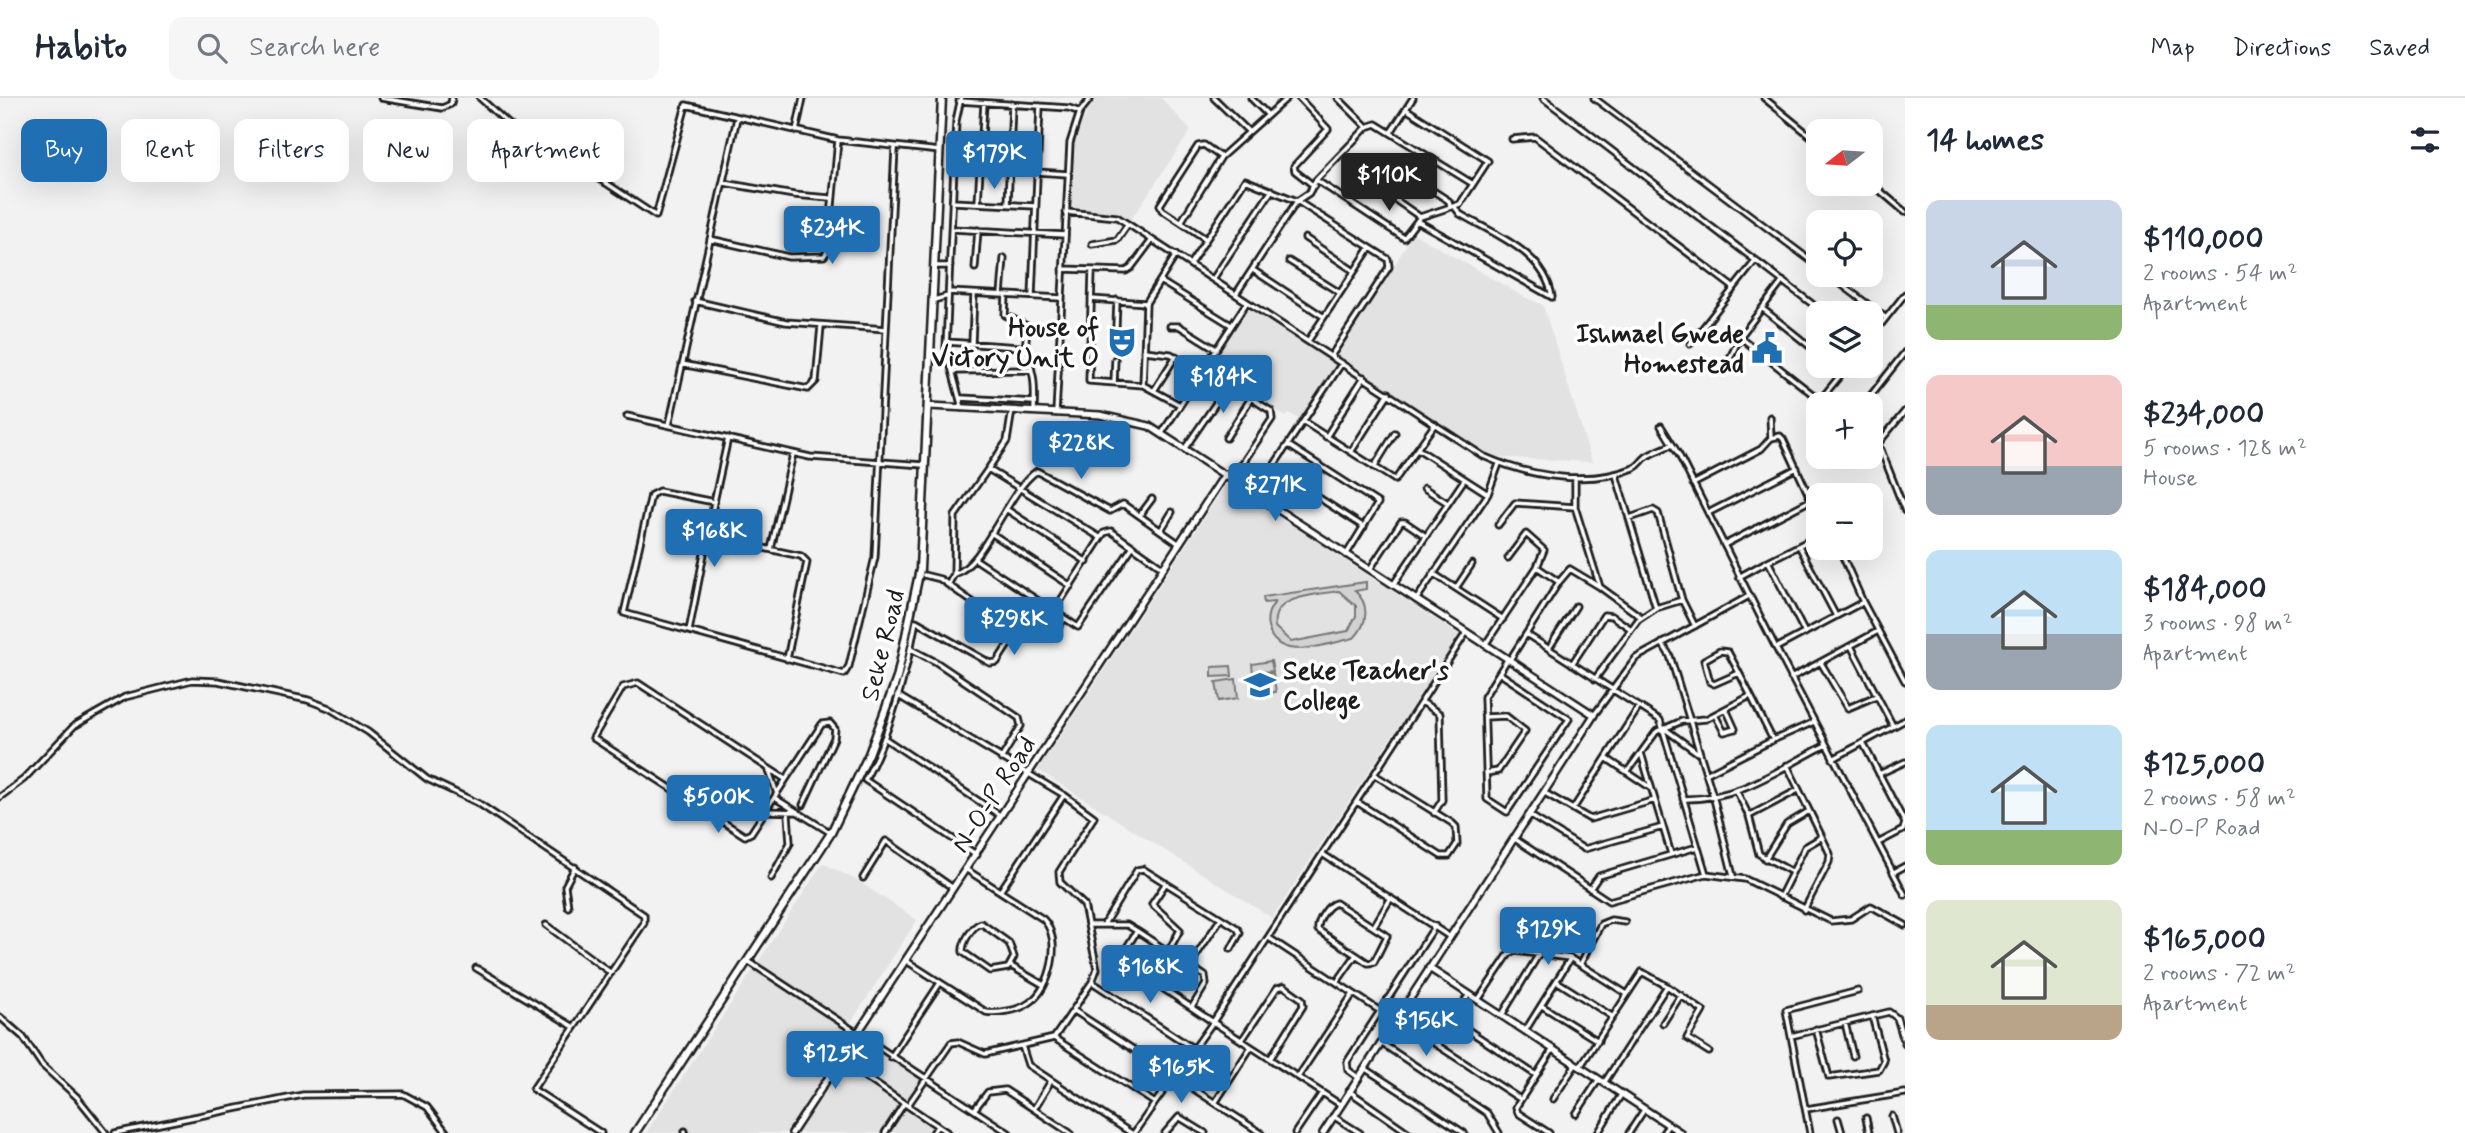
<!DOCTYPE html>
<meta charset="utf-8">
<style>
:root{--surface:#fff;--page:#f6f6f7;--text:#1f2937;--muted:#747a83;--line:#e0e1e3;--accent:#1f6fb2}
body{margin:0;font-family:Mynerve,sans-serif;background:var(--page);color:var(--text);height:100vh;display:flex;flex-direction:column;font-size:26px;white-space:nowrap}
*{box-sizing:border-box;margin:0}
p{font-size:23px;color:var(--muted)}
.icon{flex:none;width:38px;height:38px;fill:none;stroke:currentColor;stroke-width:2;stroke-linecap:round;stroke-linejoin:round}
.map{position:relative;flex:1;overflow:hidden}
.sheet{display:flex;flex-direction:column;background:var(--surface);width:560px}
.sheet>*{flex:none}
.top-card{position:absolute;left:21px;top:21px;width:665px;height:63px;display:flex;gap:14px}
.needle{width:46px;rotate:253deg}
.fabs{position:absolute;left:1806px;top:21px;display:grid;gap:14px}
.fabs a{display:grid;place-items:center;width:77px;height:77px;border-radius:14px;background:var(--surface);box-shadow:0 7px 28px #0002;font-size:35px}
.price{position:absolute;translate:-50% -60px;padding:0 16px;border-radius:7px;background:var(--accent);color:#fff;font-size:23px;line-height:46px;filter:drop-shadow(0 2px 4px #0008)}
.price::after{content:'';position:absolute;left:50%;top:42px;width:21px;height:16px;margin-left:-10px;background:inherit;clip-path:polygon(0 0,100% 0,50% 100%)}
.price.selected{background:#222;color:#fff}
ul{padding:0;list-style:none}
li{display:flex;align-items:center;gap:21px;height:175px;padding:0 21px}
li span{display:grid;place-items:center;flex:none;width:196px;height:140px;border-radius:14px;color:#555}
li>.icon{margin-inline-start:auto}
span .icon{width:84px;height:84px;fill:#fffc;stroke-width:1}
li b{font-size:30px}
h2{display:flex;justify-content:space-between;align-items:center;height:84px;padding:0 21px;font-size:30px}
.chip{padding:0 24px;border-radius:14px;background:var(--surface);box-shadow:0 7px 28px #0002;font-size:24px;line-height:63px}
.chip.selected{background:var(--accent);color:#fff}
header{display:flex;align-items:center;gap:42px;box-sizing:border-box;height:98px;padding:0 35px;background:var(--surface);border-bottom:2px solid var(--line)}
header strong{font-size:33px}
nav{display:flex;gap:38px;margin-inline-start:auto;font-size:24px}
.search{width:490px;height:63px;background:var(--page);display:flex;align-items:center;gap:18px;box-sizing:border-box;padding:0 24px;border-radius:14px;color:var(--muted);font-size:26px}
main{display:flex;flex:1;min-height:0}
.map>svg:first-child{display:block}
.built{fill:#e2e2e2}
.green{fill:#d2d2d2;stroke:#777;stroke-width:2;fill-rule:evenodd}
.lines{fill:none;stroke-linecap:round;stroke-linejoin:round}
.street-casing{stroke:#1c1c1c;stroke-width:9}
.secondary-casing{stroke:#1c1c1c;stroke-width:10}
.primary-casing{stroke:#1c1c1c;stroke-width:11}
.street{stroke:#fff;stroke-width:3.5}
.secondary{stroke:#fff;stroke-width:5}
.primary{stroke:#fff;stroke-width:6}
.labels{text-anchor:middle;stroke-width:7;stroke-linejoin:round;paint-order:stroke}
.poi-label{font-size:26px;font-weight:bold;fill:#1c1c1c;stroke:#fff;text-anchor:end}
.street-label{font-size:26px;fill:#1c1c1c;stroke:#fff}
</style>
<header>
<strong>Habito</strong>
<div class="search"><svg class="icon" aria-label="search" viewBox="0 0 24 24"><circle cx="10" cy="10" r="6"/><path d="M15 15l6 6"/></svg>Search here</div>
<nav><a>Map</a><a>Directions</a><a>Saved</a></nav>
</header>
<main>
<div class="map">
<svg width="1905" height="1035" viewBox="0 0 1905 1035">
<rect width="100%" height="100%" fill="#f2f2f2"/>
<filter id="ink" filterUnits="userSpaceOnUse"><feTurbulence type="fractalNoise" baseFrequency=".0143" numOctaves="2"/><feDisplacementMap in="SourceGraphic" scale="14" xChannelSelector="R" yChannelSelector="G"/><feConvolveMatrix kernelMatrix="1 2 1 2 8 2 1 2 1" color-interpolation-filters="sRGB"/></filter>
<g filter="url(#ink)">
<!-- built -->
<path class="built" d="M1098 0H1161L1191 32 1130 123 1114 114 1071 111 1069 103 1074 44 1089 10Z
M1413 135 1526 200 1543 207 1592 364 1487 359 1331 260 1381 191Z
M1241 205 1338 268 1302 323 1289 315 1286 319 1203 264Z
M1230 387 1459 537 1272 820 1038 672 1225 388Z
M823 765 858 783 917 822 850 926 929 982 909 1013 943 1035H646Z"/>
<!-- green -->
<path class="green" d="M1366 484V491L1355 493C1370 506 1368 526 1354 540 1328 545 1277 567 1268 529 1266 520 1269 511 1275 504L1264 505 1263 499ZM1339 493 1356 508V518L1348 533 1291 544 1275 529C1270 497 1317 497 1339 493Z
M1271 563 1273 573 1253 575 1252 566Z
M1231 568 1232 578 1212 579V569Z
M1273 575 1276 594 1257 597 1253 578Z
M1236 581 1238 600 1219 603 1216 584Z"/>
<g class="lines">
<defs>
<path id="street" d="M381 0 442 10 451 6 452 0
M480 0 525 41 606 85 656 118 686 7 838 42 940 53
M961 0 956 23 946 250 962 310
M1214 0 1248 33
M1251 0 1267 16
M1299 0 1328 31 1294 68 1295 73 1314 88
M1338 0 1367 29
M1543 0 1824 215
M1594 0 1818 168
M1764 0 1818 44
M959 3 1069 10 1080 14
M796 33 803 0
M1391 34 1413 0
M1512 41 1535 39 1734 190
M1389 64 1449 103 1450 108
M1353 72 1420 119
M1037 74 1068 76
M1316 82 1367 29 1376 26 1473 86
M724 85 794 97 830 100
M1871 85 1905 114
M952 104 1035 108
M978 105 984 5
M1008 106 1012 6
M1454 108 1460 116C1495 137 1545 154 1552 199
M1066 114 1117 119 1483 358C1528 378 1587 389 1634 370 1640 367 1641 363 1646 359 1653 354 1663 351 1671 347
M1417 123 1552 199
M1181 124 1221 59 1287 0
M952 131 1065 137
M1305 140 1354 173
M710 141 789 159 824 158 828 152 838 42
M1206 141 1162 112 1160 107 1198 48 1204 47 1221 59
M1092 146 1117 142 1128 126
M1289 163 1340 195
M1190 166 1245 82 1297 103 1309 95 1316 82 1404 140 1420 119 1460 106 1488 63 1406 11
M935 168H950
M975 170 978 132
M1063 171 1126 173 1131 170 1152 142
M1253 172 1324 219
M1092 173 1089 283 1143 287 1180 307
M1829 177 1886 220
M1213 181 1272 92
M1160 183 1231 227
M949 194 1061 200
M1236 196 1297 103 1388 161 1389 169 1331 258
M1001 197 1004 160
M1006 197 1005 217 1027 228 1025 254
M1032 198 1040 8
M1091 201 1146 205
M934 202 948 198
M695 203 786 224 886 231
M1763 211 1818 255
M1170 228H1179L1216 251
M1116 229 1117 202
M1740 239 1825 306
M1871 239 1905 196
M1308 243 1370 150
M947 244 1019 249C1036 266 1035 291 1034 313
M972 245 974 196
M1690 246 1756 162
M1144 253 1171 256 1199 274
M682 266 808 291 816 283 821 228
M1727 266 1740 239 1783 183
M1835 268 1843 274
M954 273 1031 272
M1114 285 1115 261
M1143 287 1146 205 1176 157
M1155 291 1176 258
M961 300 1034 304
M1820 302 1848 268
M1864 306 1905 254
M1012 312 1007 343 988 371 1101 440
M1056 315 1070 45 1080 14 1091 0
M627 318 810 359 924 367
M1304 324 1395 382 1435 326
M669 327 737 20
M1661 328 1679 357 1776 550 1863 504
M1162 335 1247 204
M1326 339 1364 279
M728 340 714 404 659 393 651 397 624 515 844 576 849 568 875 459 895 50
M1226 340 1251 300
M1871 342 1881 352 1905 413
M1288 347 1378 405 1346 457
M1877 347 1905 313
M1185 350 1229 286 1271 313 1272 321 1232 381
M1351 354 1389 295
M1374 369 1395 335
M1273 370 1364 429
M1616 377 1656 510 1682 502
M1693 386 1761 351 1771 340 1770 319
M1424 390 1446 404
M1255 396 1342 265
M1488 396 1499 366
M1575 409 1600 489 1641 519
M1006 411 1087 464
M1708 415 1797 370
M1140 417 1152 401
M1630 420 1653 412 1658 415 1682 502 1695 528
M1498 427 1515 405 1575 409V381
M1161 432 1172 414
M991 435 1071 488
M707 438 801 458 807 464 787 561
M1724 447 1811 402 1783 341 1780 338 1771 340
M1799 448 1836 518
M1839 450 1863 504 1905 583
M771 451 793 356
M975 461 1078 529 1133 448
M1768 463 1818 438
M1370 471 1401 424H1405L1424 437
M954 476 955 418 988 371
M1434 476 1503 521
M924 477 940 481 1012 532 1013 539 997 564 990 565 916 523C906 576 891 634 865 682L977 757
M1739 479 1768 463 1805 535
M1559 484 1570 471 1600 489
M948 487 954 476C984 468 1007 393 1037 373L1110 413 1123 406 1178 445
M1393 487 1464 382
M1456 490 1472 466
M1416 502 1488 396 1418 351
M1054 513 1104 435 1111 433 1162 469
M689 533 714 404
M1526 536 1660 622 1706 776
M1053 537 1064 521
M1662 545 1670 558 1714 701 1733 778
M1485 547 1537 469 1544 452 1526 436 1508 460
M1851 548 1893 628
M1549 550 1576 508
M1776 550 1905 797
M911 551 936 564 1019 620 1021 628 1001 661
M1509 563 1559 484 1537 469
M1821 565 1848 610 1876 598
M1572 566 1604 517 1612 518 1631 531
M1499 575 1569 621 1507 714 1487 701 1484 599 1507 562
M1791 580 1878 533
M1595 581 1638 522 1656 510
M897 597 1064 697 1094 719 1059 774 1060 784 1084 807 1097 871 1092 884 1054 940 985 956 958 944 951 945 908 1007
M1422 604 1440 616 1442 702 1434 715
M1594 617 1636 560 1749 498
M1715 617 1724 634 1735 631 1726 611
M1485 619 1506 618 1525 633 1498 673 1486 675
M1665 631 1698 655
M884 640 1001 718
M1773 642 1814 624
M1863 645 1905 725 1903 732 1878 745
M1641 655 1671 756
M1606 660 1651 690
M1833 661 1905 622
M1787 667 1822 739
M768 670 777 696
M1627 674 1656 634 1682 623 1706 621 1750 598
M1706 676 1773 642C1758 613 1744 583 1728 554L1720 553 1704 562 1710 584 1714 586 1739 575
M1879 676 1905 664
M785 681 638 585 623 589 593 640 745 738 751 735 822 626 830 625 835 631 834 640 803 707
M1737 694 1749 718 1759 756 1792 774
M1545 695 1590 721 1655 702
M0 699 24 681 74 628 125 599 192 582 218 583 308 602 329 610 368 634 427 681 478 705 644 817V825L533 991 601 1035
M775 700 831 735
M1683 701C1739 702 1777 672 1826 647
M1357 704 1441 758H1449L1457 746 1456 729 1452 725 1375 677
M1573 711 1639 609
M765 713 797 714
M1531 718 1584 751 1663 729
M1749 718 1798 692
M1515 741 1609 803 1706 776 1745 781 1831 823 1851 821 1871 808 1905 827
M1324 757 1450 839
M1765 761 1787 726 1809 713
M1894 774 1905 768
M771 780 790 745 788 716
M863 780 886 743 953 790
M1166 785 1152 806 1180 832 1168 854
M1590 791 1599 778 1697 749
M1001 792 1064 697
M1780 799 1805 749 1822 739 1830 756 1829 764 1804 812
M1336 805 1387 838 1374 864 1368 865 1318 832C1317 823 1327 807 1336 805Z
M568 809 565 788 575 769
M981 825 1009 845 1014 859 1008 870 990 873 963 854C962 845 972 828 981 825Z
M1104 826 1137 772 1143 771 1237 830 1240 835 1231 851
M546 827 611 875
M1374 828 1391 800
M1137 833 1205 878 1206 886 1192 909
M1269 840 1380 913
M905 862 986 914C997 916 1020 912 1029 905 1051 891 1063 841 1043 821L967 772
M748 863 1009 1035
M1581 865 1601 826 1611 822 1625 824
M1190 867 1221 820
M1011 868 1042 886
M476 870 574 929
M1092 884 1194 951
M1337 884 1356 857
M1558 884 1613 919
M1667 888 1703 913 1687 940 1709 954
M1478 902 1509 856 1515 853 1570 860 1627 896
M1542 908 1598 943
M1073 912 1261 1035
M1502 917 1539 856
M0 919 23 939 42 967 77 999 106 1035
M1397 921 1520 1001
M1453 922 1536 977
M1663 925 1681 897
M1845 925 1853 958
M1816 931 1829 979 1879 972 1884 963 1872 918
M1525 933 1570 861
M1791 938 1786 912 1858 893
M1054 940 1155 1005 1213 924 1122 863V857L1137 833 1127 827H1090
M1242 942 1277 890 1284 888 1302 901 1303 908 1270 961
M1381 945 1487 1015 1499 1035
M1438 946 1469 896
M1022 948 1028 967 1131 1035
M891 959 940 885
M840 962 948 1035
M1580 969 1642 874 1667 888 1604 985
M1366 971 1464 1035
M1298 979 1353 896
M1359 980 1348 972 1347 964 1435 828
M1349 993 1409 1035
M1553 1001 1576 966
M1215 1005 1251 949
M1341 1007 1213 924 1466 535
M1034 1011 1051 983
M1806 1011 1905 995
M974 1012 988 994 1005 992 1070 1035
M1576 1016 1599 981
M1333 1018 1360 1035
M1892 1018 1897 1035
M1866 1020 1869 1035
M1838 1021 1842 1035
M115 1035 303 997 403 996 427 1009 447 1035
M685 1035V1033
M885 1035 903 1007
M933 1035 937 1028
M1134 1035 1155 1005
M1165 1035 1179 1019 1205 1035
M1295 1035 1322 995
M1549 1035 1518 1015 1516 1009 1553 951
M1598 1035 1621 997
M1629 1035 1644 1012
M1663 1035 1668 1027
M1810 1035 1791 938 1889 914 1897 920 1905 946"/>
<path id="secondary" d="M929 308 1100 317 1149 328 1594 617 1323 1035
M1429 870 1681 1035
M792 1035 1225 376"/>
<path id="primary" d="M635 1035 831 735 869 656 897 580 920 471 942 0"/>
</defs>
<!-- street casing -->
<use href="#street" class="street-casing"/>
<!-- secondary casing -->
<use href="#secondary" class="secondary-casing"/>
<!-- primary casing -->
<use href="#primary" class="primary-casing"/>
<!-- street -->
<use href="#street" class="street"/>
<!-- secondary -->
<use href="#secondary" class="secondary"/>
<!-- primary -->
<use href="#primary" class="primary"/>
</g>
</g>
<!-- icons -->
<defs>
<symbol id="theatre-bare" viewBox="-9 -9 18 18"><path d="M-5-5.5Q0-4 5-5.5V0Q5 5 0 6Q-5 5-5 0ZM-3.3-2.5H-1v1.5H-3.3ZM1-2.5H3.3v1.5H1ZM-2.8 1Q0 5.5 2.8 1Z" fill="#1f6fb2" stroke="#fff" stroke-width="2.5" paint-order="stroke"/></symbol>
<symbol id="civic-bare" viewBox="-9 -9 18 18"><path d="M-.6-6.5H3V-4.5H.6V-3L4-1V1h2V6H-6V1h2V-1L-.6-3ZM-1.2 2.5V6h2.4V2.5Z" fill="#1f6fb2" stroke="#fff" stroke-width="2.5" paint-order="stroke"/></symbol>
<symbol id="university-bare" viewBox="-9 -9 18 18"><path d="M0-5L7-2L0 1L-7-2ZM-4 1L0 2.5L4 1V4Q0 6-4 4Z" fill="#1f6fb2" stroke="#fff" stroke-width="2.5" paint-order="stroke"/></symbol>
</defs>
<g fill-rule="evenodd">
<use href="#theatre-bare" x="1100" y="222" width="44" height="44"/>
<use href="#civic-bare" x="1745" y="228" width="44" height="44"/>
<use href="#university-bare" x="1238" y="565" width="44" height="44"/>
</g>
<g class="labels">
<!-- poi labels -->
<g class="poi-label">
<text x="1099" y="238">House of<tspan x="1099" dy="30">Victory Unit O</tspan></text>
<text x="1744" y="244">Ishmael Gwede<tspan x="1744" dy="30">Homestead</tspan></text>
<text x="1283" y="581" text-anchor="start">Seke Teacher's<tspan x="1283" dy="30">College</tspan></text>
</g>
<!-- street labels -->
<g class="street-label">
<text transform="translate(882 547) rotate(-76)" y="9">Seke Road</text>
<text transform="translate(993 696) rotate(-57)" y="9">N-O-P Road</text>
</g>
</g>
</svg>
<div class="fabs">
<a><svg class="needle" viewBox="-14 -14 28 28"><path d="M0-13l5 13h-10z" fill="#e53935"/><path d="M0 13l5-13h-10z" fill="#747a83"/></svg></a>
<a><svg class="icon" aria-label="locate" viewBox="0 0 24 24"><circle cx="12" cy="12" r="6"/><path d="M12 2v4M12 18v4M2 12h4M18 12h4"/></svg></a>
<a><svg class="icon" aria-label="layers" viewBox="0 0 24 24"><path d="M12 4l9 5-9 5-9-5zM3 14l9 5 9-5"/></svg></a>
<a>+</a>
<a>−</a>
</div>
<b class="price" style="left:994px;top:93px">$179K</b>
<b class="price selected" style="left:1389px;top:115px">$110K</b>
<b class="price" style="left:832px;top:168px">$234K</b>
<b class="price" style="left:1223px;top:317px">$184K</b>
<b class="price" style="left:1081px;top:383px">$228K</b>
<b class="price" style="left:1275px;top:425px">$271K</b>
<b class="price" style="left:714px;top:471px">$168K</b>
<b class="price" style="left:1014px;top:559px">$298K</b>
<b class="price" style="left:718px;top:737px">$500K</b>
<b class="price" style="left:1548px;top:869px">$129K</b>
<b class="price" style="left:1150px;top:907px">$168K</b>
<b class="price" style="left:1426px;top:960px">$156K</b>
<b class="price" style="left:835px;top:993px">$125K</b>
<b class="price" style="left:1181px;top:1007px">$165K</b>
<div class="top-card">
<a class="chip selected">Buy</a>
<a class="chip">Rent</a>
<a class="chip">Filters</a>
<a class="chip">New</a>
<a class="chip">Apartment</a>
</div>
</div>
<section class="sheet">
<h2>14 homes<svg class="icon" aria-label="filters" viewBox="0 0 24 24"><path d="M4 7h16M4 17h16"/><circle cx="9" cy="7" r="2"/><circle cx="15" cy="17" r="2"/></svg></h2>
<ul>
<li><span style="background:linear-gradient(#c9d6e8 75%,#8fb573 0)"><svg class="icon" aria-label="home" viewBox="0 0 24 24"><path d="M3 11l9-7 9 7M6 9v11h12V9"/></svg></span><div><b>$110,000</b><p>2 rooms · 54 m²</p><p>Apartment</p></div></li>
<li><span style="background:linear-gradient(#f6c9c9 65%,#9aa5b1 0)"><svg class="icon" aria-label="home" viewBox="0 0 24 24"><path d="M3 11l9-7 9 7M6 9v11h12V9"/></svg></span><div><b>$234,000</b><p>5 rooms · 128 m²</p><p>House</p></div></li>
<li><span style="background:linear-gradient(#bfe0f5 60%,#9aa5b1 0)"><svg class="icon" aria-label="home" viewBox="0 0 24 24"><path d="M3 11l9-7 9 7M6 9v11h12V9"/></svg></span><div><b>$184,000</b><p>3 rooms · 98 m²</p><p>Apartment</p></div></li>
<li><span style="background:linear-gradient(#bfe0f5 75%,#8fb573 0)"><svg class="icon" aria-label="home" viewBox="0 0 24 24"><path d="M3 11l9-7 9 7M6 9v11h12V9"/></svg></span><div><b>$125,000</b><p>2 rooms · 58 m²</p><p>N-O-P Road</p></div></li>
<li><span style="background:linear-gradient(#dfe7d0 75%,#b9a48a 0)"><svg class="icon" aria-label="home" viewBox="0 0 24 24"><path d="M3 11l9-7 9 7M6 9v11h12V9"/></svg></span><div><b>$165,000</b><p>2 rooms · 72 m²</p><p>Apartment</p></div></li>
</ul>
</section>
</main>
